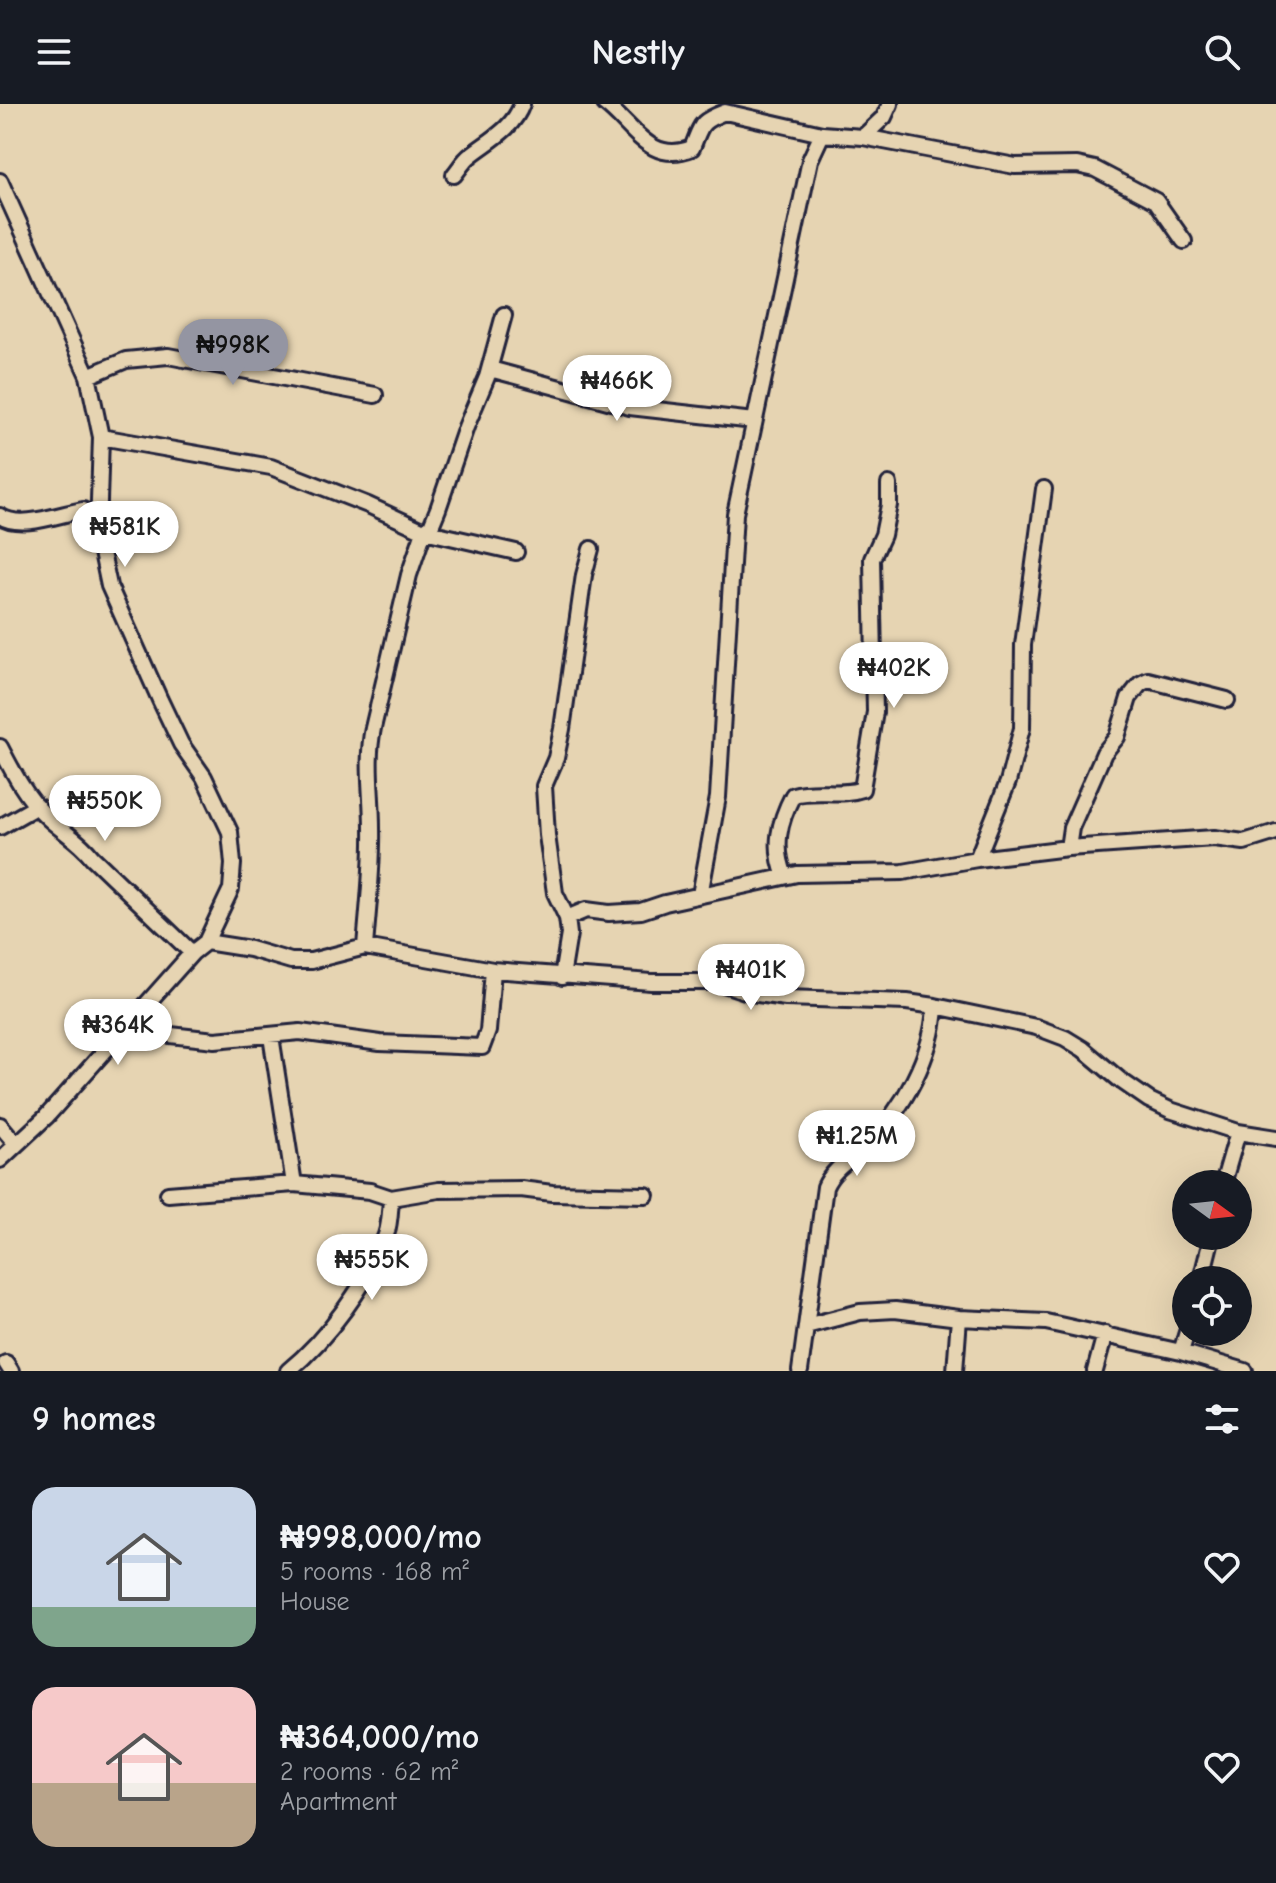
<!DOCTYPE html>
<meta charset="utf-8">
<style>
:root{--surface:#171b24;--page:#242831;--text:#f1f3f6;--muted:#9ea1a6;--accent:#9495a2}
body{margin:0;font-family:"Comic Neue",sans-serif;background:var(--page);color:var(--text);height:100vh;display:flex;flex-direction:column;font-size:30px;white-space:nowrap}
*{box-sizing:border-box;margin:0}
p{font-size:26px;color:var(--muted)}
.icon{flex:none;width:44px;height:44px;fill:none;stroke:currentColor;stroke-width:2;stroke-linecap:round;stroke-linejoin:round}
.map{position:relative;height:1267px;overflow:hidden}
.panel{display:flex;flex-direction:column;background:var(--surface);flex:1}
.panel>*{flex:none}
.needle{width:52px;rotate:105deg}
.controls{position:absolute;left:1172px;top:1066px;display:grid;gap:16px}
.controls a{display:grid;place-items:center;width:80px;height:80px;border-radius:50%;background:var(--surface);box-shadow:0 8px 32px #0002;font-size:40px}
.price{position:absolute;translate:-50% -68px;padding:0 18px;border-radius:28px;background:#fff;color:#222;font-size:26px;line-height:52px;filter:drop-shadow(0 2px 4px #0008)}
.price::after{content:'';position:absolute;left:50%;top:48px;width:24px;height:18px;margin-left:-12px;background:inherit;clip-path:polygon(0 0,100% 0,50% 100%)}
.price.on{background:var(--accent);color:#111}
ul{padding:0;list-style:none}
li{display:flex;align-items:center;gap:24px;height:200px;padding:0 32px}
li span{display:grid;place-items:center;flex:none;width:224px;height:160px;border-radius:24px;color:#555}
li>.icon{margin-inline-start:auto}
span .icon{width:96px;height:96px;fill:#fffc;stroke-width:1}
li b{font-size:34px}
h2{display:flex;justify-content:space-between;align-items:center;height:96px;padding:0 32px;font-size:34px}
header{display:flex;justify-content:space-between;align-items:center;height:104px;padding:0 32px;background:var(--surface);font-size:36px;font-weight:800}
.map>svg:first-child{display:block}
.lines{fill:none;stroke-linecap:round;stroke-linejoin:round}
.street-casing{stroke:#22223b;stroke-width:20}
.street{stroke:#e6d4b2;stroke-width:14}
</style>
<header><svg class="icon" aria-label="menu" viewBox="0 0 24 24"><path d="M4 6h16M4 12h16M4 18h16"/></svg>Nestly<svg class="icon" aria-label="search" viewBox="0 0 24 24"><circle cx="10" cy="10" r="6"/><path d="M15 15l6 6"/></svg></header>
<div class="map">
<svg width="1276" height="1267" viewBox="0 0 1276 1267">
<rect width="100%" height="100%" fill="#e6d4b2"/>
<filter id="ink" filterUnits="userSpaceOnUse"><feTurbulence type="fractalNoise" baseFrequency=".0125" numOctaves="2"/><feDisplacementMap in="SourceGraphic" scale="16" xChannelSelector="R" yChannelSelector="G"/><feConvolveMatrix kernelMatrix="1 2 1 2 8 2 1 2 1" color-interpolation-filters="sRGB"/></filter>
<g filter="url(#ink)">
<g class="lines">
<defs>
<path id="street" d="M605 0C633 21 650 61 692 44 702 20 699 18 725 8L822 30 863 33 1015 62 1077 61 1095 65 1156 97 1184 137
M863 33 884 13 890 0
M454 71C459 65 464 56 471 51 490 36 513 25 522 0
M0 77 88 272 101 333 98 429 109 482 160 596 181 640 204 673 230 728 233 760 231 785 206 838 192 849 46 1013 0 1056
M490 265 630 303 754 317
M88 272 126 256 168 252 375 291
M101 333 271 363 368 401 424 427 516 448
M0 412C21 426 59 410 83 406
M0 643C13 668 25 692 45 711 61 727 79 736 92 753L192 849
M0 723 37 702
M1068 744 1071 724 1104 649 1117 633 1129 594 1140 580 1148 576 1227 596
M977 755 1008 678 1022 624 1023 541 1044 385
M785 772C773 743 779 718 793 691 817 684 840 693 862 685L875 608 872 455 883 431 889 401V380
M700 791 718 693 735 410 810 56 822 30
M567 814 586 806 609 809 641 807 665 799 797 770 903 768 977 755 1068 744 1214 734 1244 738 1276 728
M206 838 250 845 291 857H311L365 843 493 866 651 878H718L751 889 786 894 907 898 935 902 1036 923 1065 934 1083 945 1120 976 1149 996 1170 1006 1238 1028 1276 1034
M365 843C368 803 373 764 372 724 372 689 366 658 373 624L409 471 424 427 431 422 438 405 466 323 487 273 504 211
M562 873 569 830 567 814 555 789 547 731 544 682 556 654 562 625 584 471 591 445
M126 926 215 936 300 928 380 939 482 943 488 927 493 866
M271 932 294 1080
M0 1021 16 1040
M1223 1080 1238 1028
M168 1090 294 1080 370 1087 391 1094 439 1086 521 1085 552 1089 646 1091
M1201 1176 1212 1132
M806 1222 860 1208 895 1206 959 1214 1046 1218 1181 1248 1245 1267
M1181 1248 1187 1228
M6 1259 11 1267
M288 1267C326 1236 370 1177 386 1131 390 1120 390 1107 391 1094
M800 1267 825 1083C833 1064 853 1054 868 1039 903 1006 933 951 935 902
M955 1267 959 1214
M1095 1267 1105 1230"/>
</defs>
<!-- street casing -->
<use href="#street" class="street-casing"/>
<!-- street -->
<use href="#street" class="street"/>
</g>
</g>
</svg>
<div class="controls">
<a><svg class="needle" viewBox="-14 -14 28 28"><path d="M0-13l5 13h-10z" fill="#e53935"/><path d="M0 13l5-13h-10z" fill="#9ea1a6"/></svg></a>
<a><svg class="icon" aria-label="locate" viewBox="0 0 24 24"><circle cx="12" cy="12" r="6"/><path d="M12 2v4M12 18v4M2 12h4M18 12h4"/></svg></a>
</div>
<b class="price on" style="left:233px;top:283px">₦998K</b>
<b class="price" style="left:617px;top:319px">₦466K</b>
<b class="price" style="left:125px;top:465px">₦581K</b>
<b class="price" style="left:894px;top:606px">₦402K</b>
<b class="price" style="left:105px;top:739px">₦550K</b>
<b class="price" style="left:751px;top:908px">₦401K</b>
<b class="price" style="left:118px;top:963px">₦364K</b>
<b class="price" style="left:857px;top:1074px">₦1.25M</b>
<b class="price" style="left:372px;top:1198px">₦555K</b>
</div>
<section class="panel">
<h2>9 homes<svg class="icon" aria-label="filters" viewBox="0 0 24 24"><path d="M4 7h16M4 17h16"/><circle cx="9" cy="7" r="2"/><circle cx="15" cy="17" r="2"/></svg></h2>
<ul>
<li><span style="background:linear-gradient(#c9d6e8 75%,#7fa58c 0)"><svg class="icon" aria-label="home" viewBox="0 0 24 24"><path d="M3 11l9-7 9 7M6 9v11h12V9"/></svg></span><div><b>₦998,000/mo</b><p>5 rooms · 168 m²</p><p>House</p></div><svg class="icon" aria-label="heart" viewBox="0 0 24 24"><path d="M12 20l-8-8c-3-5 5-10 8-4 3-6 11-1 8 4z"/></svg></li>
<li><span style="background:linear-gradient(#f6c9c9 60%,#b9a48a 0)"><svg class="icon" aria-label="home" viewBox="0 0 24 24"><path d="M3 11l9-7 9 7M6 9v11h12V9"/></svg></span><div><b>₦364,000/mo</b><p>2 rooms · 62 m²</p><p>Apartment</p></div><svg class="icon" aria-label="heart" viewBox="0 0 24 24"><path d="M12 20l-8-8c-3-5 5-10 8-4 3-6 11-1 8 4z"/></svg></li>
</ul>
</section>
